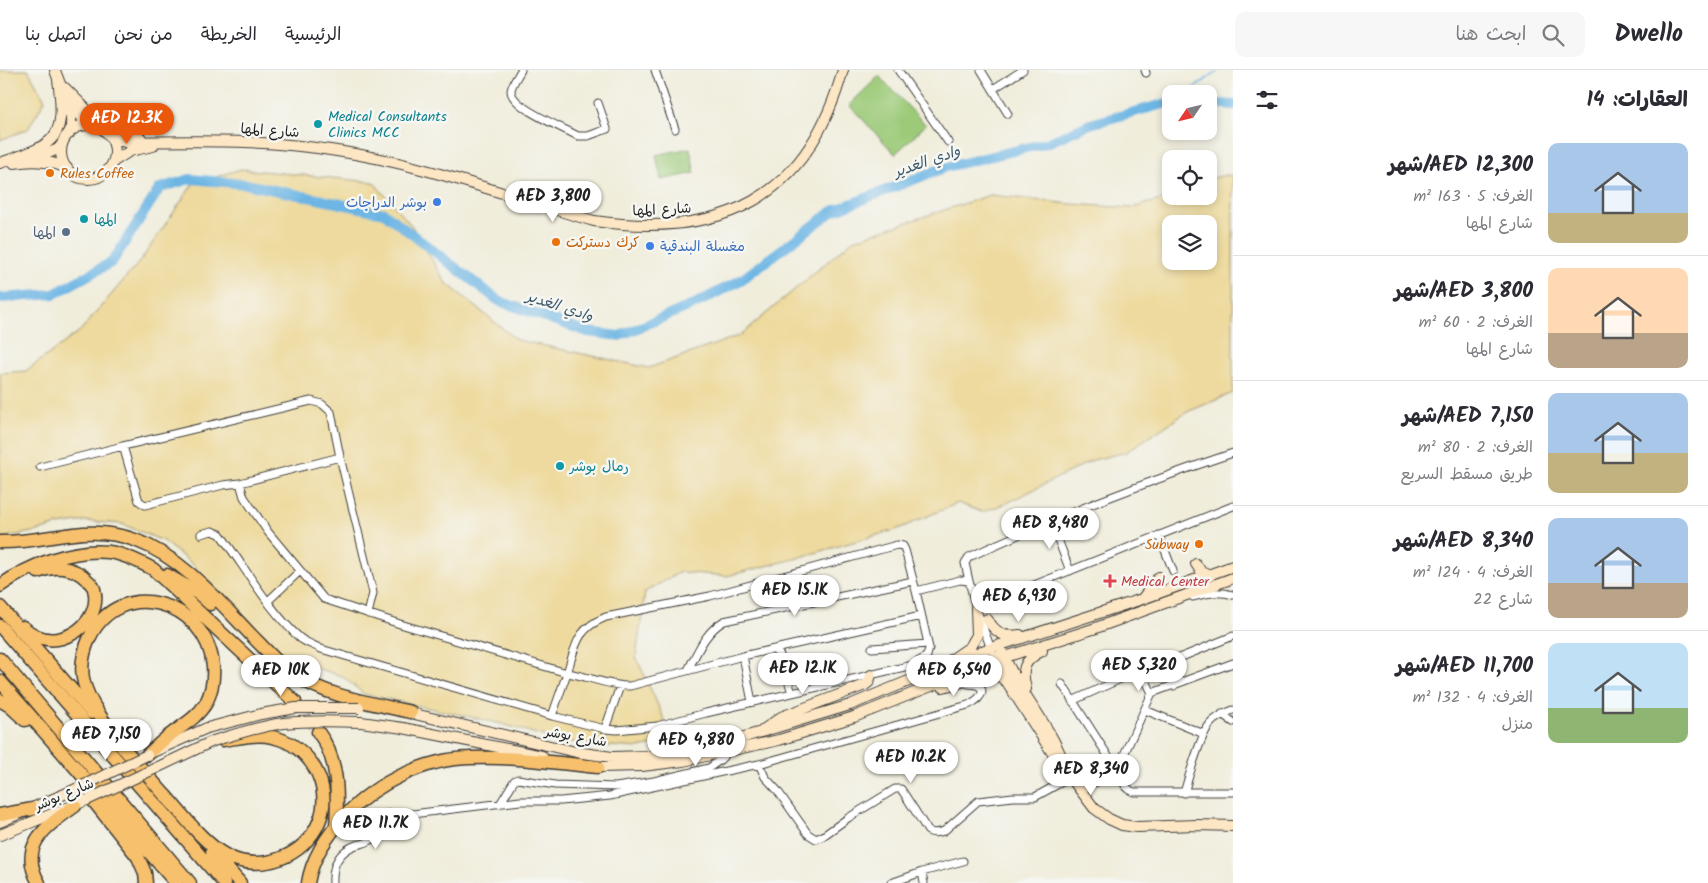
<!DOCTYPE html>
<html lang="ar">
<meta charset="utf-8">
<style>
:root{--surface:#fff;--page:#f7f7f7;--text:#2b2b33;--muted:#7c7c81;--line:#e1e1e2;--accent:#ea580c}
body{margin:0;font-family:Kalam,"Playpen Sans Arabic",sans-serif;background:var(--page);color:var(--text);direction:rtl;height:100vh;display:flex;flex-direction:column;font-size:19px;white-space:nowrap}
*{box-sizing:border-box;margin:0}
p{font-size:16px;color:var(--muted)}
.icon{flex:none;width:28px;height:28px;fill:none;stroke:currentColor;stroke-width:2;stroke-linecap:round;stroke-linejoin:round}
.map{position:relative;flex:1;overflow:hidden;direction:ltr}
.drawer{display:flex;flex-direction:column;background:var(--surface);width:475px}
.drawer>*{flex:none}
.needle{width:32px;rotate:235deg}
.tools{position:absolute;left:1162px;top:15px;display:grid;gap:10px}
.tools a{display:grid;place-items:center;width:55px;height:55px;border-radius:10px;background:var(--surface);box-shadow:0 2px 8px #0003;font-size:25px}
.price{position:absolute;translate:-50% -42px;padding:0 11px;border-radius:18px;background:#fff;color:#222;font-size:16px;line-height:32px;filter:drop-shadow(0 1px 2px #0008)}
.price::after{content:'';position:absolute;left:50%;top:30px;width:15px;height:11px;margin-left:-8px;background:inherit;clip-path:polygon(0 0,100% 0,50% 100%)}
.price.current{background:var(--accent);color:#fff}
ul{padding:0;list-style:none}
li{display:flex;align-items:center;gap:15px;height:125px;padding:0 20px}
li+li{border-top:1px solid var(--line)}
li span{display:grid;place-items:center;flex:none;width:140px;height:100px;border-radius:10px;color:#555}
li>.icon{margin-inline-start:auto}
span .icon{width:60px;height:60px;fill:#fffc;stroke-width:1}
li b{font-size:21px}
h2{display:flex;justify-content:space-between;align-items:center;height:60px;padding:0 20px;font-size:21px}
header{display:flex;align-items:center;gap:30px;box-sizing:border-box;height:70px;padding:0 25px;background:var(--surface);border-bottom:1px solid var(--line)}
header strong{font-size:24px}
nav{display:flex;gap:28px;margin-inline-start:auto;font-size:18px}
.search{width:350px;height:45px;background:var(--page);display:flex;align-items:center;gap:12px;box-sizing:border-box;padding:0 18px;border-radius:10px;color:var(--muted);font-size:19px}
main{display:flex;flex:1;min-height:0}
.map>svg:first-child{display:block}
.green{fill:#9cca78;stroke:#5c734a}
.sand{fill:#eeda9e;stroke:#857b5d;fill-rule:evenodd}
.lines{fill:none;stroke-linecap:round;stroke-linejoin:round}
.stream{stroke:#6cb5e4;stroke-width:2}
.river{stroke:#6cb5e4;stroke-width:10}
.highway-tunnel{stroke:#c6c3b5;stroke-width:12;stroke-dasharray:12 6;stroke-linecap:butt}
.street-casing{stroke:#3c3b39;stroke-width:9}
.secondary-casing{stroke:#3c3b39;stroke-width:12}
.highway-casing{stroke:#3c3b39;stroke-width:15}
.street{stroke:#fff;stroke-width:7}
.secondary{stroke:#fce6c4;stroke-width:10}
.highway{stroke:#f7c06c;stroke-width:12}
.secondary-bridge-casing{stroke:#3c3b39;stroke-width:12;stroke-linecap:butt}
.secondary-bridge{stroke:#fce6c4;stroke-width:10}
.culture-dot{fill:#0f9aa8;stroke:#f6f6f2;stroke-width:2}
.food-dot{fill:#e8710a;stroke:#f6f6f2;stroke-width:2}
.shop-dot{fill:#3f7fe0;stroke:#f6f6f2;stroke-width:2}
.service-dot{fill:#5c6f8a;stroke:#f6f6f2;stroke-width:2}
.health-dot{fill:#e0444e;stroke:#f6f6f2;stroke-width:2}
.labels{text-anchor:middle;stroke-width:5;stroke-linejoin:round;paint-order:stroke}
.culture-label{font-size:14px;fill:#0d838f;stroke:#f6f6f2;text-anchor:start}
.street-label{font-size:14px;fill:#1c1c1c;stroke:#f6f6f2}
.food-label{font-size:14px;fill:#c56008;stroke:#f6f6f2;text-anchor:start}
.shop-label{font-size:14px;fill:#366cbe;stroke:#f6f6f2;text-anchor:end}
.service-label{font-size:14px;fill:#4e5e75;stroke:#f6f6f2;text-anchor:end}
.health-label{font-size:14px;fill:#be3a42;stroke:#f6f6f2;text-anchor:start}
.water-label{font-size:15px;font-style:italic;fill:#3c596c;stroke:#f6f6f2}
</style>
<header>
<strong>Dwello</strong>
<div class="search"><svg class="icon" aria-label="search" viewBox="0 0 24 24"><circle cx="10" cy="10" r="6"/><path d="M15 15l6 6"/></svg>ابحث هنا</div>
<nav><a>الرئيسية</a><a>الخريطة</a><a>من نحن</a><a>اتصل بنا</a></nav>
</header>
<main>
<section class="drawer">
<h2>العقارات: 14<svg class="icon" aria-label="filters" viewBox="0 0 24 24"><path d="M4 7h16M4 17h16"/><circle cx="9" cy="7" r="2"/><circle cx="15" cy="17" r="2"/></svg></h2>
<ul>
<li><span style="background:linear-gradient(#a9c7e8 70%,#c2b280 0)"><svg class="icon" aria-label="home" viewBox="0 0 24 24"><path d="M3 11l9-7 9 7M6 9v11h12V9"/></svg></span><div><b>AED 12,300/شهر</b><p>الغرف: 5 · 163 m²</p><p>شارع المها</p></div></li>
<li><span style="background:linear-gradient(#ffd9b3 65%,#b9a48a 0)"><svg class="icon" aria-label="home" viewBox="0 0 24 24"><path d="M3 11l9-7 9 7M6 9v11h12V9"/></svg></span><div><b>AED 3,800/شهر</b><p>الغرف: 2 · 60 m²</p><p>شارع المها</p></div></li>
<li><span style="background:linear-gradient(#a9c7e8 60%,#c2b280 0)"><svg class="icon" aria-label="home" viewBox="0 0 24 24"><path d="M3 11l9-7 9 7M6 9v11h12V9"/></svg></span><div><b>AED 7,150/شهر</b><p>الغرف: 2 · 80 m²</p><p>طريق مسقط السريع</p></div></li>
<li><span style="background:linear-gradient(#a9c7e8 65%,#b9a48a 0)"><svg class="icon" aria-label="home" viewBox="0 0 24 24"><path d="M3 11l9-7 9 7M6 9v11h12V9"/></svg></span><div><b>AED 8,340/شهر</b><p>الغرف: 4 · 124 m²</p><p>شارع 22</p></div></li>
<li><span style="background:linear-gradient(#bfe0f5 65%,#8fb573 0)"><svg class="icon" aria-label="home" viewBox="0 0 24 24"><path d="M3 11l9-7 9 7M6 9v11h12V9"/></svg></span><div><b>AED 11,700/شهر</b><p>الغرف: 4 · 132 m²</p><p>منزل</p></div></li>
</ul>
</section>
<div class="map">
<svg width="1233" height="813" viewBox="0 0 1233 813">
<rect width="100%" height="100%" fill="#f6f6f2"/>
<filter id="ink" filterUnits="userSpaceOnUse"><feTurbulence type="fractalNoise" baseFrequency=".02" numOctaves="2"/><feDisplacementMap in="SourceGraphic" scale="10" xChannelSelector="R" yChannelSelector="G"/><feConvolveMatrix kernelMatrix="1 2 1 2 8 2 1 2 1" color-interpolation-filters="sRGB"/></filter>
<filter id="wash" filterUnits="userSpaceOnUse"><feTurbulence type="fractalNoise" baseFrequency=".0096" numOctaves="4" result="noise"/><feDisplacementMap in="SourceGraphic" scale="20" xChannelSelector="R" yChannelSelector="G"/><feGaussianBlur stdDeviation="1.12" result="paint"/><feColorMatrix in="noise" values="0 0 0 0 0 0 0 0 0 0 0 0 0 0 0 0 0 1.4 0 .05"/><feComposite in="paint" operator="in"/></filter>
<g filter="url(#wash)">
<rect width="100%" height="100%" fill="#f0eddb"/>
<!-- green -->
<path class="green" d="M879 6 926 55 895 84 849 35Z
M690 78 695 103 661 110 656 85Z"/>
<!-- sand -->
<path class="sand" d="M0 0H28L45 30 28 59 0 70Z
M241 99 373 112 412 156 445 212 517 270 649 298 741 265 853 170 990 125 1070 134 1132 138 1174 126H1209V109L1226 105 1233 106V323L1187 342 1126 382 1093 390 1007 433 982 442 958 433 898 459 794 489 727 506 680 502 645 522 636 587 662 644 671 671 639 678 595 675 558 670 498 653 364 624 342 606 306 595 279 583 191 493 163 471 122 454 85 451 58 455 38 461 0 468V303L26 301 80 261 141 190 193 114ZM1171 154H1209V191H1171Z"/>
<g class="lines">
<!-- stream -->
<path class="stream" d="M1186 24 1219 0"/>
<!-- river -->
<path class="river" d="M1209 33 1233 35
M0 228 54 224 112 192 160 118 190 109 246 114 384 143 499 231 588 262 619 266 695 234 741 210 833 141 946 97 1047 73 1090 54 1171 32"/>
</g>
</g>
<g filter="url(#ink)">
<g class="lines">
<!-- highway-tunnel -->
<path class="highway-tunnel" d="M295 632 318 662"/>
<defs>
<path id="street" d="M521 0C518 6 511 15 511 21 512 38 564 58 578 66H588L607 59 598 33
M655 0 675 59
M898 0 948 72
M981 0 1008 44
M1145 0 1146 3
M993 19 1023 0
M123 376 311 331 322 334 331 342 340 387 240 413
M340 387 373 523 368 544
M40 397 123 376 139 431 145 435 223 415 240 413 244 427 268 462 324 529 400 554 567 603 552 646
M1051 451 1070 501
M201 464 212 461 220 464C244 496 270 542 300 568 306 573 314 575 321 579L552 646 605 659 617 660 657 656 706 643 913 595 927 586 929 578 916 521 960 510 969 511 976 538 991 579
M1159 465 1173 501
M969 511 965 493 969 487C1055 447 1143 413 1233 383
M916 521 905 480 903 476 897 475 710 526 606 547C576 559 576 575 567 603 588 606 608 616 630 616L743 586 921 546
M1193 527C1207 523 1219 521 1233 525
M268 531 300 501
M976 538 1233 436
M872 578 928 574
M771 580H774L780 585 792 623
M743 586 752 632
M688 600C698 581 705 562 724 551L913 511
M1062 614 1117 700 1152 623 1143 605 1140 602H1136L1072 631
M1174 616 1166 598 1167 593 1233 566
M1152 623 1233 593
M1145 640 1204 664
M1222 644 1233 652
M605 659 620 616
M759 694 765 707 777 720 808 764 816 769 823 766 848 748 895 719H901L903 722 928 761C933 764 938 763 944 761L978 731 1013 727H1035L1071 707
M1074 707C1091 721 1100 710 1117 700 1121 709 1125 719 1134 722H1233
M1184 723C1189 706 1200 666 1210 654 1216 647 1225 643 1233 640
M500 734 514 711 518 709 555 715 616 717 654 711 709 698 720 690 727 683
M922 802 924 813
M333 813C332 795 338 782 356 775 361 774 367 773 371 770 377 764 379 756 381 748L387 744H412L520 731H561L610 726 759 694 968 635C984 628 989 614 968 614
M891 813 922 802 963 791"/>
<path id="secondary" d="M55 0C61 20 77 44 69 64
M65 18 98 51 118 61 141 68
M71 31 82 48 91 55
M61 82a27 27 0 1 1 54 0a27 27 0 1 1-54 0Z
M110 66 118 70 125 72C196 71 267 69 337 81 425 94 509 127 594 151 722 169 807 130 843 0
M33 90 58 79 62 74
M114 91 130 81 153 76
M0 93C54 74 67 72 58 10
M14 93C32 90 49 90 67 98
M1196 494 1202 503 1211 505
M1142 529 1159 507
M987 549C996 563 1003 568 1020 565
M1002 582C1017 619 1048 652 1063 691
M994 586 1007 612 1053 684 1094 738 1109 749 1122 755 1137 757 1197 755 1233 756
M951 590 970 577 977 565 976 538
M943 617 990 605 1001 607 1005 611
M1026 619C1021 600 1023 590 1042 581
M406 642 576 682 612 687 648 686 682 682 718 675 850 635 982 581 1142 529 1233 496
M361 652 403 658 542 686
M763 660 781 647 865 615 869 612 871 605
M153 682 207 658
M590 695 598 697 642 696 683 691 779 670 854 647 996 590 1093 559 1233 508
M154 699 213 671
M0 752 76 719
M0 765 87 730"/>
<path id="highway" d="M0 472C48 473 86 452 135 470 184 488 221 534 257 571 268 582 279 595 293 604 327 627 372 633 411 642
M167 505 199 524 210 534
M0 516C29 495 73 478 109 482 124 484 140 492 153 499L295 632
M0 537 92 643
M0 556 224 813
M23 557C34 567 48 572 62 568 83 562 100 542 94 519 93 515 89 512 87 510 74 496 54 495 38 502
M0 589 190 813
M0 611 176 813
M0 630 10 636 25 650
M318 662C339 689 338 724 336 757
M119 673 170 731
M123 678C109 658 91 637 84 613 80 598 83 583 89 569 118 505 207 530 213 596 214 608 212 621 206 633 197 648 183 655 170 665 162 671 154 679 147 685
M84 719 138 787 145 803 146 813
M165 725C182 744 204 774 227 786 261 803 304 787 319 752 334 716 309 674 272 667 257 663 239 668 223 670
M0 745 33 739
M212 781 240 813
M39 813C17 775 47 756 75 736
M308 813C312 787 329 763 347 744 376 713 426 689 469 688 512 686 556 693 598 697"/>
</defs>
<!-- street casing -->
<use href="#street" class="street-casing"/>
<!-- secondary casing -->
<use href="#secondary" class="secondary-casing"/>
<!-- highway casing -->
<use href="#highway" class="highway-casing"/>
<!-- street -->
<use href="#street" class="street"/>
<!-- secondary -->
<use href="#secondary" class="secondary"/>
<!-- highway -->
<use href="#highway" class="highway"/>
<defs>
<path id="secondary-bridge" d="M207 658 261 644 296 638H359
M213 671C237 664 260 656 284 653 310 650 335 651 361 652
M76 719 147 685
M87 730 154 699"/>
</defs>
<!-- secondary-bridge casing -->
<use href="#secondary-bridge" class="secondary-bridge-casing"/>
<!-- secondary-bridge -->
<use href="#secondary-bridge" class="secondary-bridge"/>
</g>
</g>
<!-- markers -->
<g class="culture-dot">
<circle cx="318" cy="54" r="5"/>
<circle cx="84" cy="149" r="5"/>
<circle cx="560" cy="396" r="5"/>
</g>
<g class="food-dot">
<circle cx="50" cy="103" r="5"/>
<circle cx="556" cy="172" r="5"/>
<circle cx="1199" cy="474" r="5"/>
</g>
<g class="shop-dot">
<circle cx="437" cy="132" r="5"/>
<circle cx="650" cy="176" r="5"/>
</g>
<circle class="service-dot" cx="66" cy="162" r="5"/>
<path class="health-dot" d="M1107.5 503.5h5v5h5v5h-5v5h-5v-5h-5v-5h5z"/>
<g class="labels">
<!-- culture labels -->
<g class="culture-label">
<text x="328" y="51">Medical Consultants<tspan x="328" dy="16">Clinics MCC</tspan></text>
<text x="94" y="154">المها</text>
<text x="570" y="401">رمال بوشر</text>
</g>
<!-- street labels -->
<g class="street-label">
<text transform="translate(270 60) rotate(4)" y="5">شارع المها</text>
<text transform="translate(662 139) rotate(-3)" y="5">شارع المها</text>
<text transform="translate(576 666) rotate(10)" y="5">شارع بوشر</text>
<text transform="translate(64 724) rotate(-23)" y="5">شارع بوشر</text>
</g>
<!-- food labels -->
<g class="food-label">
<text x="60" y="108">Rules Coffee</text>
<text x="566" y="177">كرك دستركت</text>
<text x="1189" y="479" text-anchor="end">Subway</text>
</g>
<!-- shop labels -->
<g class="shop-label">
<text x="427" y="137">بوشر الدراجات</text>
<text x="660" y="181" text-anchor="start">مغسلة البندقية</text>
</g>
<!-- service labels -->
<g class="service-label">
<text x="56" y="167">المه‍ا</text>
</g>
<!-- health labels -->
<g class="health-label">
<text x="1121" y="516">Medical Center</text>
</g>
<!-- water labels -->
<g class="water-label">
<text transform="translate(927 91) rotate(-19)" y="5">وادي الغدير</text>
<text transform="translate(560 236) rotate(18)" y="5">وادي الغدير</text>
</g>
</g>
</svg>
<div class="tools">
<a><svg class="needle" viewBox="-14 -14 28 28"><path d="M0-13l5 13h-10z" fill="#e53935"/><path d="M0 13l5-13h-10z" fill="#7c7c81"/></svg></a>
<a><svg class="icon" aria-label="locate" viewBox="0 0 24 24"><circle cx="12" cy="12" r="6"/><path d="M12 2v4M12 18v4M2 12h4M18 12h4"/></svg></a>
<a><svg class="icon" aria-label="layers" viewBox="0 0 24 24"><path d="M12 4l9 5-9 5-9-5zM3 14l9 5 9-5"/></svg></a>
</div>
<b class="price current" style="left:127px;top:75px">AED 12.3K</b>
<b class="price" style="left:553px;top:153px">AED 3,800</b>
<b class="price" style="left:1050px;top:480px">AED 8,480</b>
<b class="price" style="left:795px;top:547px">AED 15.1K</b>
<b class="price" style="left:1019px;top:553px">AED 6,930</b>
<b class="price" style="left:1139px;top:622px">AED 5,320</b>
<b class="price" style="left:803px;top:625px">AED 12.1K</b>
<b class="price" style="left:281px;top:627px">AED 10K</b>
<b class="price" style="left:954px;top:627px">AED 6,540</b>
<b class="price" style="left:106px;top:691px">AED 7,150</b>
<b class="price" style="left:696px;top:697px">AED 4,880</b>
<b class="price" style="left:911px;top:714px">AED 10.2K</b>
<b class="price" style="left:1091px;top:726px">AED 8,340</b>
<b class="price" style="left:376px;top:780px">AED 11.7K</b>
</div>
</main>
